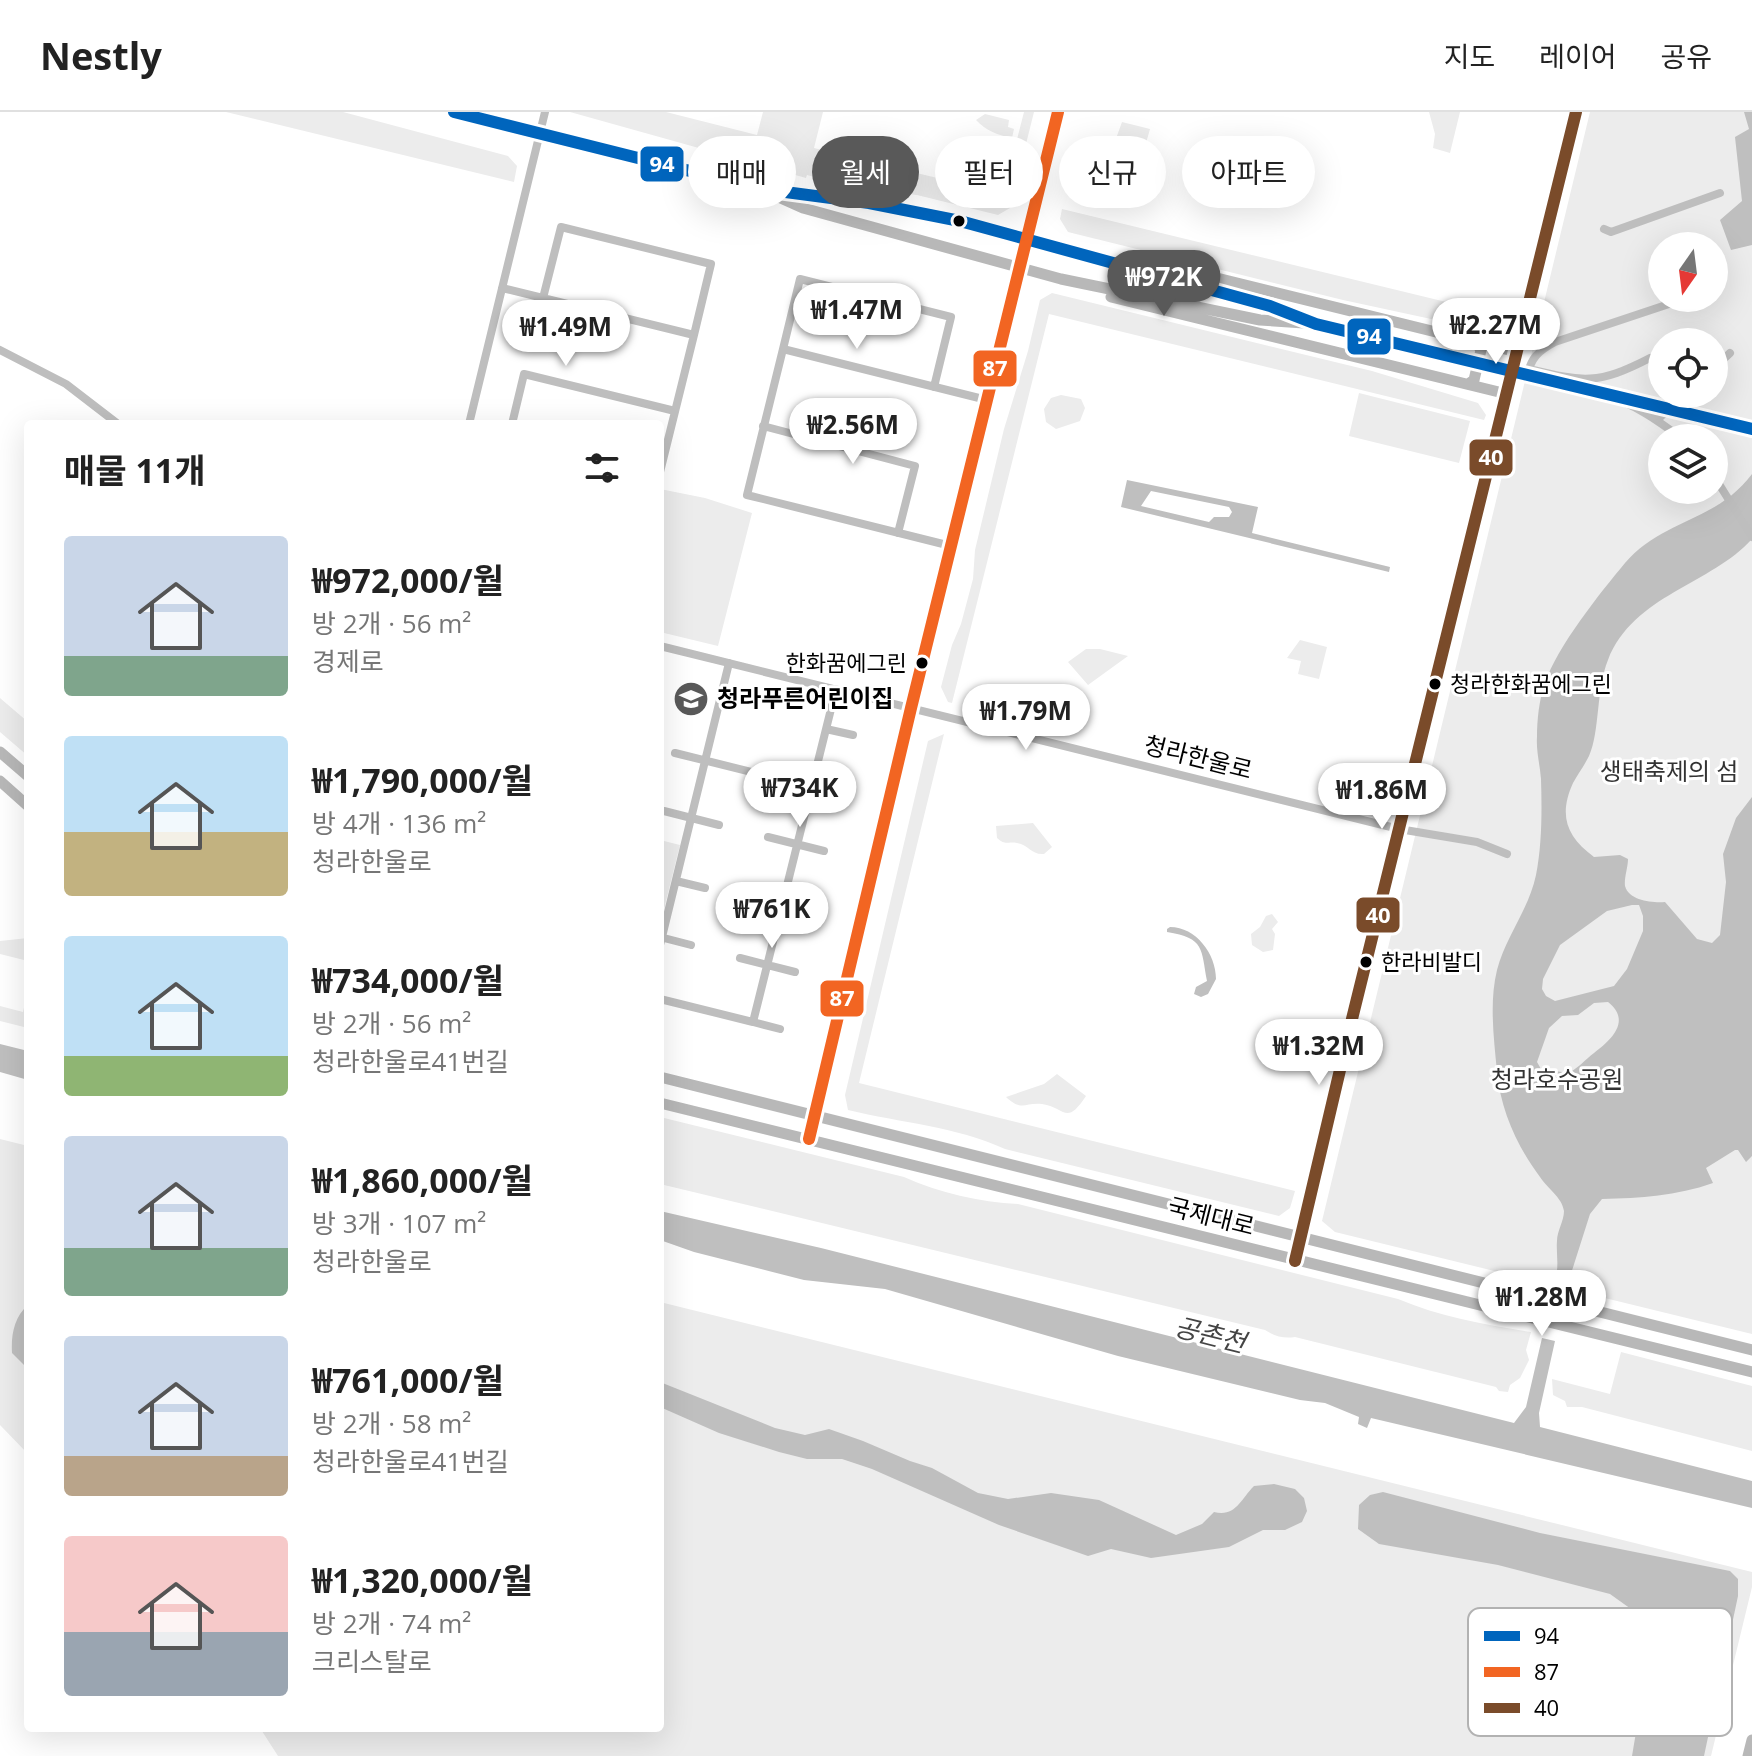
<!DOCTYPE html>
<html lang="ko">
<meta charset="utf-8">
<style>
:root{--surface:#fff;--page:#f2f2f2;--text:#222;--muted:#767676;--line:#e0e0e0;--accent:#595959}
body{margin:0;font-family:"Open Sans","Noto Sans KR",sans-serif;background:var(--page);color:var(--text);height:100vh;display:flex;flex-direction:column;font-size:30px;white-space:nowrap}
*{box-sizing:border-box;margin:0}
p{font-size:26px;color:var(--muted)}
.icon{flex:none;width:44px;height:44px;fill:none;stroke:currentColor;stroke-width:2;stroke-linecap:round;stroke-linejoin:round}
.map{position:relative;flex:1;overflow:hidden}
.sheet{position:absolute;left:24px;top:308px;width:640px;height:1312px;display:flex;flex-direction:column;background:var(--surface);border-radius:8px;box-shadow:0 8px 32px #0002}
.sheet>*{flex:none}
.guide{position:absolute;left:688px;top:24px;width:760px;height:72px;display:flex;gap:16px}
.needle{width:52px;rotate:194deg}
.tools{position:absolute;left:1648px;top:120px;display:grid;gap:16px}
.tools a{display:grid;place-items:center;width:80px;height:80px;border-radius:50%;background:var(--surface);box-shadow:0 8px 32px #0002;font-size:40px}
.price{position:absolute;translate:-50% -68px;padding:0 18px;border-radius:28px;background:#fff;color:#222;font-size:26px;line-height:52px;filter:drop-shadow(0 2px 4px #0008)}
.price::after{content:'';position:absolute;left:50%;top:48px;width:24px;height:18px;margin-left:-12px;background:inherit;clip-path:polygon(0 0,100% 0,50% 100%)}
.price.on{background:var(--accent);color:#fff}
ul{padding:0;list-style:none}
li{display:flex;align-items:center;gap:24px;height:200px;padding:0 40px}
li span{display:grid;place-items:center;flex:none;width:224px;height:160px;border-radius:8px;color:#555}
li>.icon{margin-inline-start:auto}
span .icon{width:96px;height:96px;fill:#fffc;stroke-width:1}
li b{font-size:34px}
h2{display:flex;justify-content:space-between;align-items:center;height:96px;padding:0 40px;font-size:34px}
.tag{padding:0 28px;border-radius:36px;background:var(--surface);box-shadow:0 8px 32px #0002;font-size:28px;line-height:72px}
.tag.on{background:var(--accent);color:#fff}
header{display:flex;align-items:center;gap:48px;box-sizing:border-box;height:112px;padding:0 40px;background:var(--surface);border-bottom:2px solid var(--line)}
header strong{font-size:38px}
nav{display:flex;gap:44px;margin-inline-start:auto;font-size:28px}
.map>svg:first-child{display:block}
.green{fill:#ececec;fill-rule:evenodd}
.water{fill:#bfbfbf;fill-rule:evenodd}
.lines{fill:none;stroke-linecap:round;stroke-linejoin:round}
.secondary-tunnel{stroke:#d9d9d9;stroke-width:11;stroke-dasharray:11 5.5;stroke-linecap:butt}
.street{stroke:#bebebe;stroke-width:8}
.secondary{stroke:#b8b8b8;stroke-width:11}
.bus-1-casing{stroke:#fff;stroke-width:18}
.bus-2-casing{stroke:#fff;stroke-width:18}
.bus-3-casing{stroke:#fff;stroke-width:18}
.bus-1{stroke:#0065bd;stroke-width:12}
.bus-2{stroke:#f26522;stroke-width:12}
.bus-3{stroke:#7a4b2a;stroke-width:12}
.bus-dot{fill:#000;stroke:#fff;stroke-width:3}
.labels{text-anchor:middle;stroke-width:6;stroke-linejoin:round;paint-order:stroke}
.bus-label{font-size:22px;fill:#000;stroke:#fff;text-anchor:start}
.poi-label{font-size:24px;font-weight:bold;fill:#000;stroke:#fff;text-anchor:start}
.street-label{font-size:24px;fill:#000;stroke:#fff}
.park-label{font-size:24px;fill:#333;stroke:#fff}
.water-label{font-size:26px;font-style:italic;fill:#444;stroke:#fff}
.key{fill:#fff;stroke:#b2b2b2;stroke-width:2}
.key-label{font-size:22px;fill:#000}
.line-badge{stroke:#fff;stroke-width:3}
.badge-label{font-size:22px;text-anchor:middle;font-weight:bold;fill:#fff}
</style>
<header>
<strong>Nestly</strong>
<nav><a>지도</a><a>레이어</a><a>공유</a></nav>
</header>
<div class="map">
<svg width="1752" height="1644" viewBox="0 0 1752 1644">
<rect width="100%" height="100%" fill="#fff"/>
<!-- green -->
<path class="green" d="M226 0H343L508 44 517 54 514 70Z
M570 0H666L757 23 763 0H823L814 36 1003 82 1024 0H1034L1010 96 998 103 917 83 852 75 807 63 806 66Z
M1429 0H1460L1450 41 1433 36 1435 22Z
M1590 0H1752V1222L1335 1120 1322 1109ZM1662 134H1714V186H1662ZM1662 230H1714V282H1662ZM1662 326H1714V378H1662Z
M985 2 1009 8 1008 15 1014 17 1012 26C998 23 986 19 976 8Z
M1122 10 1150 17C1142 47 1135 60 1108 75L1102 71V65Z
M1062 97 1508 205 1506 215 1496 221 1343 188 1068 120 1060 107Z
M1052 181 1372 259 1478 291 1486 303 1484 308 1049 202 952 591 948 590 941 575 952 533 961 512 973 467 975 438 1004 317 1028 239 1040 188Z
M1359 281 1470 309 1459 351 1349 324Z
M1061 283 1081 287 1085 296 1080 309 1056 317 1046 310 1044 297 1051 286Z
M660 377 705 386 752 401 718 534 660 520Z
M1300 528 1327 535 1319 567 1298 562 1301 549 1287 546Z
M1086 537H1100L1128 544 1088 573 1068 550Z
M0 586 28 610V644L0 620Z
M944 622 859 971 1295 1079 1290 1096 1279 1104 1005 1037C955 1014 901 1011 848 998L845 983 928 629Z
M1033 711 1052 735 1044 742C1031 743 1029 733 1017 731 1007 729 1006 734 997 726L996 714Z
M660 728 680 733 664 797 660 796Z
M1272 802 1278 810 1272 817 1275 822 1273 838 1263 840 1252 833 1251 822 1260 815 1266 804Z
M28 826V849L0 842V829Z
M28 878V916L0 909V894L23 900Z
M1057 962 1086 984C1066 1014 1066 996 1042 992 1025 990 1022 1000 1006 985L1044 972Z
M660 1005 904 1065C940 1081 979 1090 1018 1092L1398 1187C1441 1205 1486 1213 1531 1220L1526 1238 1529 1248 1520 1266 1510 1273 1508 1280 1499 1279 1496 1275 1295 1225C1284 1227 1274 1224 1265 1218L660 1072Z
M0 1027 28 1034V1342L0 1313Z
M660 1190 1752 1460V1475L1711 1644H278L260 1616H660Z
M1621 1240 1752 1274V1339L1582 1295H1567L1565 1289 1553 1283 1552 1267 1610 1282Z"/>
<!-- water -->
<path class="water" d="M1744 0H1752V133L1731 138 1720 108 1742 89 1735 25 1749 17Z
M1752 362V427C1712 472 1633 483 1608 548 1596 577 1600 620 1589 644 1584 654 1578 662 1573 671 1558 704 1567 725 1594 745L1620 743 1628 747C1628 755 1624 766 1625 774 1629 789 1653 791 1665 790L1697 827 1712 831 1720 823 1726 770 1723 742 1736 706 1752 685V1044L1746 1050 1738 1038H1735L1706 1056 1713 1071C1676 1084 1641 1086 1602 1087L1590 1102 1569 1168 1556 1164C1559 1152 1556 1141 1557 1129 1557 1119 1564 1109 1564 1099 1562 1085 1547 1076 1540 1065 1517 1034 1501 999 1497 960 1494 927 1489 891 1497 858 1506 824 1529 797 1536 763 1542 733 1542 698 1541 667 1540 653 1536 639 1537 625 1537 609 1539 587 1545 571 1557 535 1600 481 1625 451 1663 407 1716 410 1752 362ZM1632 793H1639L1643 804V819L1627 857 1614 874 1555 889 1546 884 1542 877 1543 867 1560 833 1607 799ZM1608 890C1632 909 1611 928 1594 941 1585 948 1579 955 1569 961L1541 957 1537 950 1549 916 1562 904 1578 903 1594 891Z
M1127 368 1258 395 1252 421 1390 455 1389 460 1121 395ZM1151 379 1229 395 1232 400 1229 405H1214L1209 410 1141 394Z
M1170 815C1196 815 1216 842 1216 867L1208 882 1201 885 1194 882 1196 875 1207 869C1201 837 1205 826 1167 820V817Z
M0 932 28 939V968L0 960Z
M660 1099 821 1136 1514 1311 1526 1295 1542 1226 1555 1229 1539 1301 1540 1315 1752 1369V1396L1371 1306 1367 1316 1358 1312 1359 1305 1325 1291 1300 1288 1118 1244 885 1177 804 1168 694 1140 660 1128Z
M28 1193V1257L12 1241C11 1223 14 1205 28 1193Z
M660 1270 775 1316 805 1323 829 1317 863 1329 910 1349 932 1356 978 1381 1008 1387 1051 1381 1099 1388 1176 1423 1202 1412 1214 1400C1236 1405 1240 1388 1254 1374L1274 1372 1295 1377 1304 1386 1307 1399 1302 1410 1285 1418H1263L1229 1435 1151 1446 1111 1437 1088 1444 999 1413 872 1357 842 1347H807L779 1340 719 1321 660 1295Z
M1383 1380 1540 1421 1730 1459 1738 1467V1484L1704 1644H1632L1649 1543 1644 1519 1631 1497 1610 1482 1498 1453 1379 1432 1358 1417 1359 1393 1370 1383Z"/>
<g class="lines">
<!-- secondary-tunnel -->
<path class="secondary-tunnel" d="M1459 245 1522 261
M1609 282 1752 317"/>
<!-- street -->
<path class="street" d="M1604 117 1611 120 1720 81
M502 176 694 223 660 360
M543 186 561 115 711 152 694 223
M783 237 800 167 951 205 934 275
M0 238 66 272 118 312
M1513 256C1541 272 1574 274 1604 283 1634 292 1656 307 1681 326
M1714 256 1730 241
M1529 257C1583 270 1598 273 1650 246
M1527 264C1531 246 1538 239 1555 230L1687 186
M1657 308 1685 282
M469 312 545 0
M512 312 524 262 675 299
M763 314 915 354 898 421
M1714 364 1752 425
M951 434 747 383 783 237 987 288
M660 534 1399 717 1477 730 1507 742
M826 617 853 623
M675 641 840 682
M664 699 719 713
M768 725 824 739
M676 769 705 776
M753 788 809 802
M660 825 691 833
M660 833 729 551
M740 846 795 860
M660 887 753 910 836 577
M753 910 780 917
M809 1027 911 596 1058 0
M1295 1149 1352 907 1576 0"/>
<!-- secondary -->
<path class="secondary" d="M454 0 762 77 869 91 960 109 1270 194 1316 212 1459 245
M774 83 803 96 1061 167 1260 208 1304 211
M1125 149 1156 151 1517 240
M1111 185 1507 282
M1468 272 1474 268 1481 238 1476 230
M0 640 28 664
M0 669 28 694
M660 965 1752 1238
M660 991 1752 1260
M1748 1644 1752 1628"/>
<defs>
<path id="bus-1" d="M454 0 762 77 869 91 960 109 1270 194 1316 212 1752 317"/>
<path id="bus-2" d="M809 1027 911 596 1058 0"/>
<path id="bus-3" d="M1295 1149 1352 907 1576 0"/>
</defs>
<!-- bus-1 casing -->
<use href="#bus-1" class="bus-1-casing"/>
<!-- bus-2 casing -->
<use href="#bus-2" class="bus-2-casing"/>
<!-- bus-3 casing -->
<use href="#bus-3" class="bus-3-casing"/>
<!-- bus-1 -->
<use href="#bus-1" class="bus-1"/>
<!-- bus-2 -->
<use href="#bus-2" class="bus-2"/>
<!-- bus-3 -->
<use href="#bus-3" class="bus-3"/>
</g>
<!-- icons -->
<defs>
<symbol id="school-disc" viewBox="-11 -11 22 22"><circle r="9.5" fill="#595959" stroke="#fff"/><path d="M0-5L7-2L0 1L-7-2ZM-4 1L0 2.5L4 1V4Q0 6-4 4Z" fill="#fff"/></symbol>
</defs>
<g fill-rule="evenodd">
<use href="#school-disc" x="671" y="567" width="40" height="40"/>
</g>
<!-- markers -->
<g class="bus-dot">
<circle cx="959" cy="109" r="7"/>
<circle cx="922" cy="551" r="7"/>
<circle cx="1435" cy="572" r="7"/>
<circle cx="1366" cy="850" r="7"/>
</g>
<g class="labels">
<!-- bus labels -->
<g class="bus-label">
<text x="907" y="559" text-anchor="end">한화꿈에그린</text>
<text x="1450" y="580">청라한화꿈에그린</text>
<text x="1381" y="858">한라비발디</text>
</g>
<!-- poi labels -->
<g class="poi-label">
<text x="717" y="595">청라푸른어린이집</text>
</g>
<!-- street labels -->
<g class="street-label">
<text transform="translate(1198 646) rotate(14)" y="8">청라한울로</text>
<text transform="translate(1211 1105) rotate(14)" y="8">국제대로</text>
</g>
<!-- park labels -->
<g class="park-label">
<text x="1669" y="668">생태축제의 섬</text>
<text x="1557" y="976">청라호수공원</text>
</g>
<!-- water labels -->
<g class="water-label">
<text transform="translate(1210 1223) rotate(14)" y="9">공촌천</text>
</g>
</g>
<!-- legend -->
<rect x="1468" y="1496" width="264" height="128" rx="12" class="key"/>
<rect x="1484" y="1519" width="36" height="10" fill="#0065bd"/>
<rect x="1484" y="1555" width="36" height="10" fill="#f26522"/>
<rect x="1484" y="1591" width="36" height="10" fill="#7a4b2a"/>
<g class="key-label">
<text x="1534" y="1532">94</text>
<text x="1534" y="1568">87</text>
<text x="1534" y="1604">40</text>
</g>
<g class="line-badge">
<rect x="639" y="33" width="46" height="38" rx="8" fill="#0065bd"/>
<rect x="1346" y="205" width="46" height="39" rx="8" fill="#0065bd"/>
<rect x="972" y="237" width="46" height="39" rx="8" fill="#f26522"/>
<rect x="1468" y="326" width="46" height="39" rx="8" fill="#7a4b2a"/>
<rect x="1355" y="784" width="46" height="38" rx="8" fill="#7a4b2a"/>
<rect x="819" y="867" width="46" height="39" rx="8" fill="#f26522"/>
</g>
<g class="badge-label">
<text x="662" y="60">94</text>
<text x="1369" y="232">94</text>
<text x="995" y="264">87</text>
<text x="1491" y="353">40</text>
<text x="1378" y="811">40</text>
<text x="842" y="894">87</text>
</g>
</svg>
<div class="tools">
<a><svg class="needle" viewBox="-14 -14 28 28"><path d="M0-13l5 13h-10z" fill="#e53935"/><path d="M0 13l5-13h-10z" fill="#767676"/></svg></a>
<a><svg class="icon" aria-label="locate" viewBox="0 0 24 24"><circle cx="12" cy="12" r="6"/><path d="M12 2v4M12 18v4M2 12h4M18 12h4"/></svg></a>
<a><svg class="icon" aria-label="layers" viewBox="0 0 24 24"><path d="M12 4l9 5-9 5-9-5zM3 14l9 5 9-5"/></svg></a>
</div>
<b class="price on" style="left:1164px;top:206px">₩972K</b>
<b class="price" style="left:857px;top:239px">₩1.47M</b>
<b class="price" style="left:1496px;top:254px">₩2.27M</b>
<b class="price" style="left:566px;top:256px">₩1.49M</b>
<b class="price" style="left:853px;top:354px">₩2.56M</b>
<b class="price" style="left:1026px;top:640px">₩1.79M</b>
<b class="price" style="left:800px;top:717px">₩734K</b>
<b class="price" style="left:1382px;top:719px">₩1.86M</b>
<b class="price" style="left:772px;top:838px">₩761K</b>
<b class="price" style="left:1319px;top:975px">₩1.32M</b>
<b class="price" style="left:1542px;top:1226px">₩1.28M</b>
<div class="guide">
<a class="tag">매매</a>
<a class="tag on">월세</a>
<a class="tag">필터</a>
<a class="tag">신규</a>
<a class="tag">아파트</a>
</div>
<section class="sheet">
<h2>매물 11개<svg class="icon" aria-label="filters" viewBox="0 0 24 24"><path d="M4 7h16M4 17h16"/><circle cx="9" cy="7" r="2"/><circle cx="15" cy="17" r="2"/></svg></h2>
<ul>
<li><span style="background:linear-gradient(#c9d6e8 75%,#7fa58c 0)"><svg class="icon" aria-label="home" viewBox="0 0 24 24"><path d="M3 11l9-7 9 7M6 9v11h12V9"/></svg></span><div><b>₩972,000/월</b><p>방 2개 · 56 m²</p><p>경제로</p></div></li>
<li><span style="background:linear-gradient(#bfe0f5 60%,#c2b280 0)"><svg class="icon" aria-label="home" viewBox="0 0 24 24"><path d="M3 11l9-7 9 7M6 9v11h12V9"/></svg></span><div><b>₩1,790,000/월</b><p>방 4개 · 136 m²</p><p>청라한울로</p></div></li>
<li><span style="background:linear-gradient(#bfe0f5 75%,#8fb573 0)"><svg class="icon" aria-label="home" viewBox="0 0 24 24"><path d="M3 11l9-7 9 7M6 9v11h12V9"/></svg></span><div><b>₩734,000/월</b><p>방 2개 · 56 m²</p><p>청라한울로41번길</p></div></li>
<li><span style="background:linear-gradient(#c9d6e8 70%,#7fa58c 0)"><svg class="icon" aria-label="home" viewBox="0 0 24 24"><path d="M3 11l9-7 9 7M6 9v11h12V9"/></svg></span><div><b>₩1,860,000/월</b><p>방 3개 · 107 m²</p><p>청라한울로</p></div></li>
<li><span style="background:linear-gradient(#c9d6e8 75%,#b9a48a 0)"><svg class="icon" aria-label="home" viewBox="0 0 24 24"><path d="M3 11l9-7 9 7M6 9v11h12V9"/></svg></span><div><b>₩761,000/월</b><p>방 2개 · 58 m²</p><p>청라한울로41번길</p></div></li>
<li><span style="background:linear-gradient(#f6c9c9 60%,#9aa5b1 0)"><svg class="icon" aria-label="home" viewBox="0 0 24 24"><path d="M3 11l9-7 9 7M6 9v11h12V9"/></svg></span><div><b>₩1,320,000/월</b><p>방 2개 · 74 m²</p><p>크리스탈로</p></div></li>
</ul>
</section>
</div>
